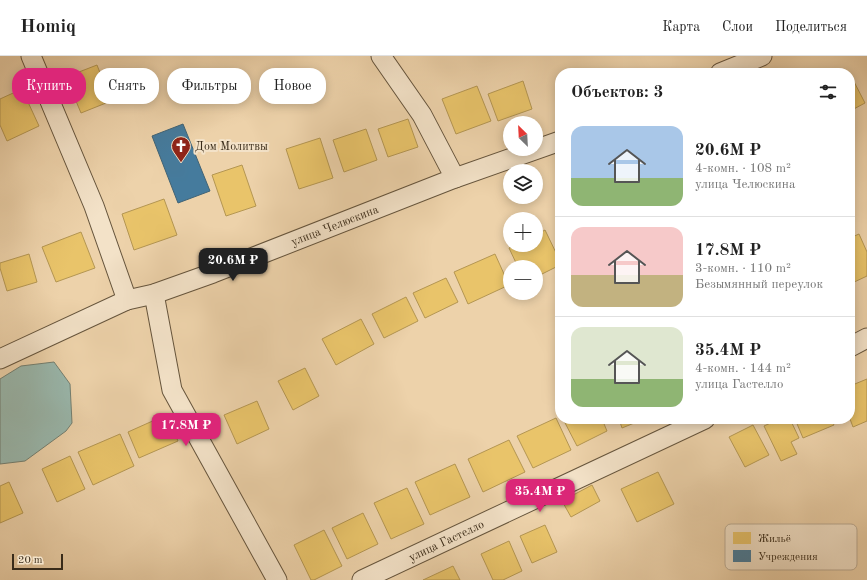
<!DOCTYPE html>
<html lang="ru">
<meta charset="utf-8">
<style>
:root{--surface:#fff;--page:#f6f6f6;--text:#222;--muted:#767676;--line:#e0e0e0;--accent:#db2777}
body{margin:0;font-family:"Old Standard TT",serif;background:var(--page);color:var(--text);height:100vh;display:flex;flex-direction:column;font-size:15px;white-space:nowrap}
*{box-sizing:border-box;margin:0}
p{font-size:13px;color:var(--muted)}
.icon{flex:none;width:22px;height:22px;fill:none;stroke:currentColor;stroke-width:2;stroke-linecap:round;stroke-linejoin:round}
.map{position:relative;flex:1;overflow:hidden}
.side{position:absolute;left:555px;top:12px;width:300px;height:356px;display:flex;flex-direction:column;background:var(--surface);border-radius:16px;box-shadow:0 2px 10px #0003}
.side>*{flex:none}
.hud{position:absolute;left:12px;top:12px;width:380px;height:36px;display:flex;gap:8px}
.needle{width:26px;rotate:336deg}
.buttons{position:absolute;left:503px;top:60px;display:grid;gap:8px}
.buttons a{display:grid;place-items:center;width:40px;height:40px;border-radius:50%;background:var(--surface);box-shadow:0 2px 10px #0003;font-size:20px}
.scale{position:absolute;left:12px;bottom:10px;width:51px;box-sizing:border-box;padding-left:4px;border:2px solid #392b19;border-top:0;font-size:11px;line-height:14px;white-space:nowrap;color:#392b19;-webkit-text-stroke:3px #f3e2c8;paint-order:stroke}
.price{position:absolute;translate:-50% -34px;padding:0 9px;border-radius:8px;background:var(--accent);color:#fff;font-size:13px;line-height:26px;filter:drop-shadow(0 1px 2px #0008)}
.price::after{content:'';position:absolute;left:50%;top:24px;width:12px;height:9px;margin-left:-6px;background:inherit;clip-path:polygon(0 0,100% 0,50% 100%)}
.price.selected{background:#222;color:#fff}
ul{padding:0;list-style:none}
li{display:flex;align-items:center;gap:12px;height:100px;padding:0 16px}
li+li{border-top:1px solid var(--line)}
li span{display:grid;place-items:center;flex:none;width:112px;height:80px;border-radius:12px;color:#555}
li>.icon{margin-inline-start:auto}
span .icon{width:48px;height:48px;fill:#fffc;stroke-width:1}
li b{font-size:17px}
h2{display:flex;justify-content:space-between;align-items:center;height:48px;padding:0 16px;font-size:17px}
.chip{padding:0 14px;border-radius:16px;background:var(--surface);box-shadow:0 2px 10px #0003;font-size:14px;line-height:36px}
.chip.selected{background:var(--accent);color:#fff}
header{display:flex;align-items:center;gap:24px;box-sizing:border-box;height:56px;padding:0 20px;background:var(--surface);border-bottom:1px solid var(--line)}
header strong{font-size:19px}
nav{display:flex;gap:22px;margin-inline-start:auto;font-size:14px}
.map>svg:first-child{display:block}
.water{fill:#99b7ac;stroke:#737f71}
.homes{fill:#e9c46a;stroke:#b49652}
.public{fill:#457b9d;stroke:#416375}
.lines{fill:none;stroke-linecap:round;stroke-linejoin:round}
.minor-casing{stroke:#66553d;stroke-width:21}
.minor{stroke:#f3e2c8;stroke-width:19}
.labels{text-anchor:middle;stroke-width:4;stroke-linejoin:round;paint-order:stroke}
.poi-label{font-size:12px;fill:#392b19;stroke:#f3e2c8;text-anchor:start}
.street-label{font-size:12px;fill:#392b19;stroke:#f3e2c8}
.key{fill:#f3e2c8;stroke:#bbab94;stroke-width:1}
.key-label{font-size:11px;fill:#392b19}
</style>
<header>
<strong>Homiq</strong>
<nav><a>Карта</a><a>Слои</a><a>Поделиться</a></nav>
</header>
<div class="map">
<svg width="867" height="524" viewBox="0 0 867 524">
<rect width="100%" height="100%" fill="#edd2aa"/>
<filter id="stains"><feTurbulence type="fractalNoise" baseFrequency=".005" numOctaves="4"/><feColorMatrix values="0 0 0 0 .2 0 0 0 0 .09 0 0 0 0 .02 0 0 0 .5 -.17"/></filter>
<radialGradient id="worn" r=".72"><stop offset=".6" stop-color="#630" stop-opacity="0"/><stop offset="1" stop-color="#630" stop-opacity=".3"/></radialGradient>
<!-- water -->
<path class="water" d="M54 306 70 328 72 367 66 375 25 405 0 408V323L21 310Z"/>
<!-- homes -->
<path class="homes" d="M97 9 111 45 81 57 66 21Z
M850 18 865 47 850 55Z
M523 25 532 53 498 65 488 38Z
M477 30 491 65 456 78 442 43Z
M22 33 39 70 7 85 0 69V43Z
M408 63 418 91 388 101 378 73Z
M366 73 377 104 344 116 333 84Z
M320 82 333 122 299 133 286 93Z
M242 109 256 150 226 160 212 119Z
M164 143 177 179 134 194 122 158Z
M545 174 560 205V209L536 221V211H518L509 192 515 189H536V179Z
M81 176 95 212 56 226 42 191Z
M859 178 867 196V220L850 228V182Z
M29 198 37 226 7 235 0 212V207Z
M495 198 509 229 468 248 454 216Z
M446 222 458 246 425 262 413 237Z
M406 241 418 265 384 282 372 258Z
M361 263 374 288 336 309 322 283Z
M305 312 319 340 293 354 278 325Z
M867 323V365L853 371 850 363V330Z
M257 345 269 373 237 388 224 359Z
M166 359 178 385 139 402 128 376Z
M556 362 571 394 533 412 517 380Z
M563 363H602L607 375 577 390Z
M619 363H644L622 372Z
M779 363H790L799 382 791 386 797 398 781 405 764 370Z
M795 363H831L834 369 803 382Z
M753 369 769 399 745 411 729 381Z
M120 378 134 410 93 429 78 396Z
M509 384 525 416 483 436 468 403Z
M70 400 85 433 57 446 42 413Z
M455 408 470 441 430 459 415 426Z
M658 416 674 448 637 466 621 433Z
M9 426 23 457 0 467V430Z
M592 429 600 445 571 461 562 445Z
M407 432 424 468 391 483 374 447Z
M363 457 378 488 347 503 332 472Z
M545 469 557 496 532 507 520 480Z
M324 474 342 510 314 524H311L294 489Z
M509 485 522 515 503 524H493L481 498Z
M453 510 460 524H423Z"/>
<!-- public -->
<path class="public" d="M183 68 210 135 178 147 152 80Z"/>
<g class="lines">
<defs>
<g id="minor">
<path d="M31 0 94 150 127 244"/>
<path d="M381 0 422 59 455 122"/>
<path d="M720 17 762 0"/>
<path d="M154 238 172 334 277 524"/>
<path d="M850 291 867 282"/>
<path id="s1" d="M0 303 127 244 154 238 213 217 455 122 560 85"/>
<path id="s2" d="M362 524 705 363"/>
</g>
</defs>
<!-- minor casing -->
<use href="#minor" class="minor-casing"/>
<!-- minor -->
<use href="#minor" class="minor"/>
</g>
<!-- icons -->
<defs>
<symbol id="church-pin" viewBox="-11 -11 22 30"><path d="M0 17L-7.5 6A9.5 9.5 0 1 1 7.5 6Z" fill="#8f2418" stroke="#f3e2c8"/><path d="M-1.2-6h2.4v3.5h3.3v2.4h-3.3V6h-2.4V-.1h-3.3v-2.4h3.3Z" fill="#fff"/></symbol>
</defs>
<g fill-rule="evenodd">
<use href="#church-pin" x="170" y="79" width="22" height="30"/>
</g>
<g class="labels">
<!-- poi labels -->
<g class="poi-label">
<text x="195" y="94">Дом Молитвы</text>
</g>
<!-- street labels -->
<g class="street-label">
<text dy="4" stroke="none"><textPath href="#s1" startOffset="361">улица Челюскина</textPath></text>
<text dy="4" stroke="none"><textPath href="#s2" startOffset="93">улица Гастелло</textPath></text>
</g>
</g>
<!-- legend -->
<rect x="725" y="468" width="132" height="46" rx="6" class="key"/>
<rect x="733" y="476" width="18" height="12" fill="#e9c46a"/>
<rect x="733" y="494" width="18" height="12" fill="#457b9d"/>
<g class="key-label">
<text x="758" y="486">Жильё</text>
<text x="758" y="504">Учреждения</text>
</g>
<rect width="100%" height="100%" filter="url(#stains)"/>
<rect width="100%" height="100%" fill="url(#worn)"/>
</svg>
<div class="buttons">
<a><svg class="needle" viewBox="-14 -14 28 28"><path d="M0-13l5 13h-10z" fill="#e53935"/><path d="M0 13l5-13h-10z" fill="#767676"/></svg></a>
<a><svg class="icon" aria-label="layers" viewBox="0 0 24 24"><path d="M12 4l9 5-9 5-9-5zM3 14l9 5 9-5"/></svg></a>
<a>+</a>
<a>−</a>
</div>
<div class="scale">20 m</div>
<b class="price selected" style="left:233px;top:226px">20.6M ₽</b>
<b class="price" style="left:186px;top:391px">17.8M ₽</b>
<b class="price" style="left:540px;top:457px">35.4M ₽</b>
<div class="hud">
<a class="chip selected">Купить</a>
<a class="chip">Снять</a>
<a class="chip">Фильтры</a>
<a class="chip">Новое</a>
</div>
<section class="side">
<h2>Объектов: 3<svg class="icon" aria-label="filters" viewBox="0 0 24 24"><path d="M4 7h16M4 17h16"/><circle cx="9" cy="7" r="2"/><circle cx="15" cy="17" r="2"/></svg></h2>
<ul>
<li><span style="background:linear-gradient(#a9c7e8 65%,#8fb573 0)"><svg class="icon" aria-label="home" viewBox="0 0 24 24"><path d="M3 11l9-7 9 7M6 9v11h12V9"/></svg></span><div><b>20.6M ₽</b><p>4-комн. · 108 m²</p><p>улица Челюскина</p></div></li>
<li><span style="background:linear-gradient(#f6c9c9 60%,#c2b280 0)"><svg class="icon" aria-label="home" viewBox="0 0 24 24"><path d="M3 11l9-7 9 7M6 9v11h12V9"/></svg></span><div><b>17.8M ₽</b><p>3-комн. · 110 m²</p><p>Безымянный переулок</p></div></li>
<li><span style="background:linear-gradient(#dfe7d0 65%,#8fb573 0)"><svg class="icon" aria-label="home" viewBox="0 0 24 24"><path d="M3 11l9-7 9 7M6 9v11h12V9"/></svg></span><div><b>35.4M ₽</b><p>4-комн. · 144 m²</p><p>улица Гастелло</p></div></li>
</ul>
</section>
</div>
